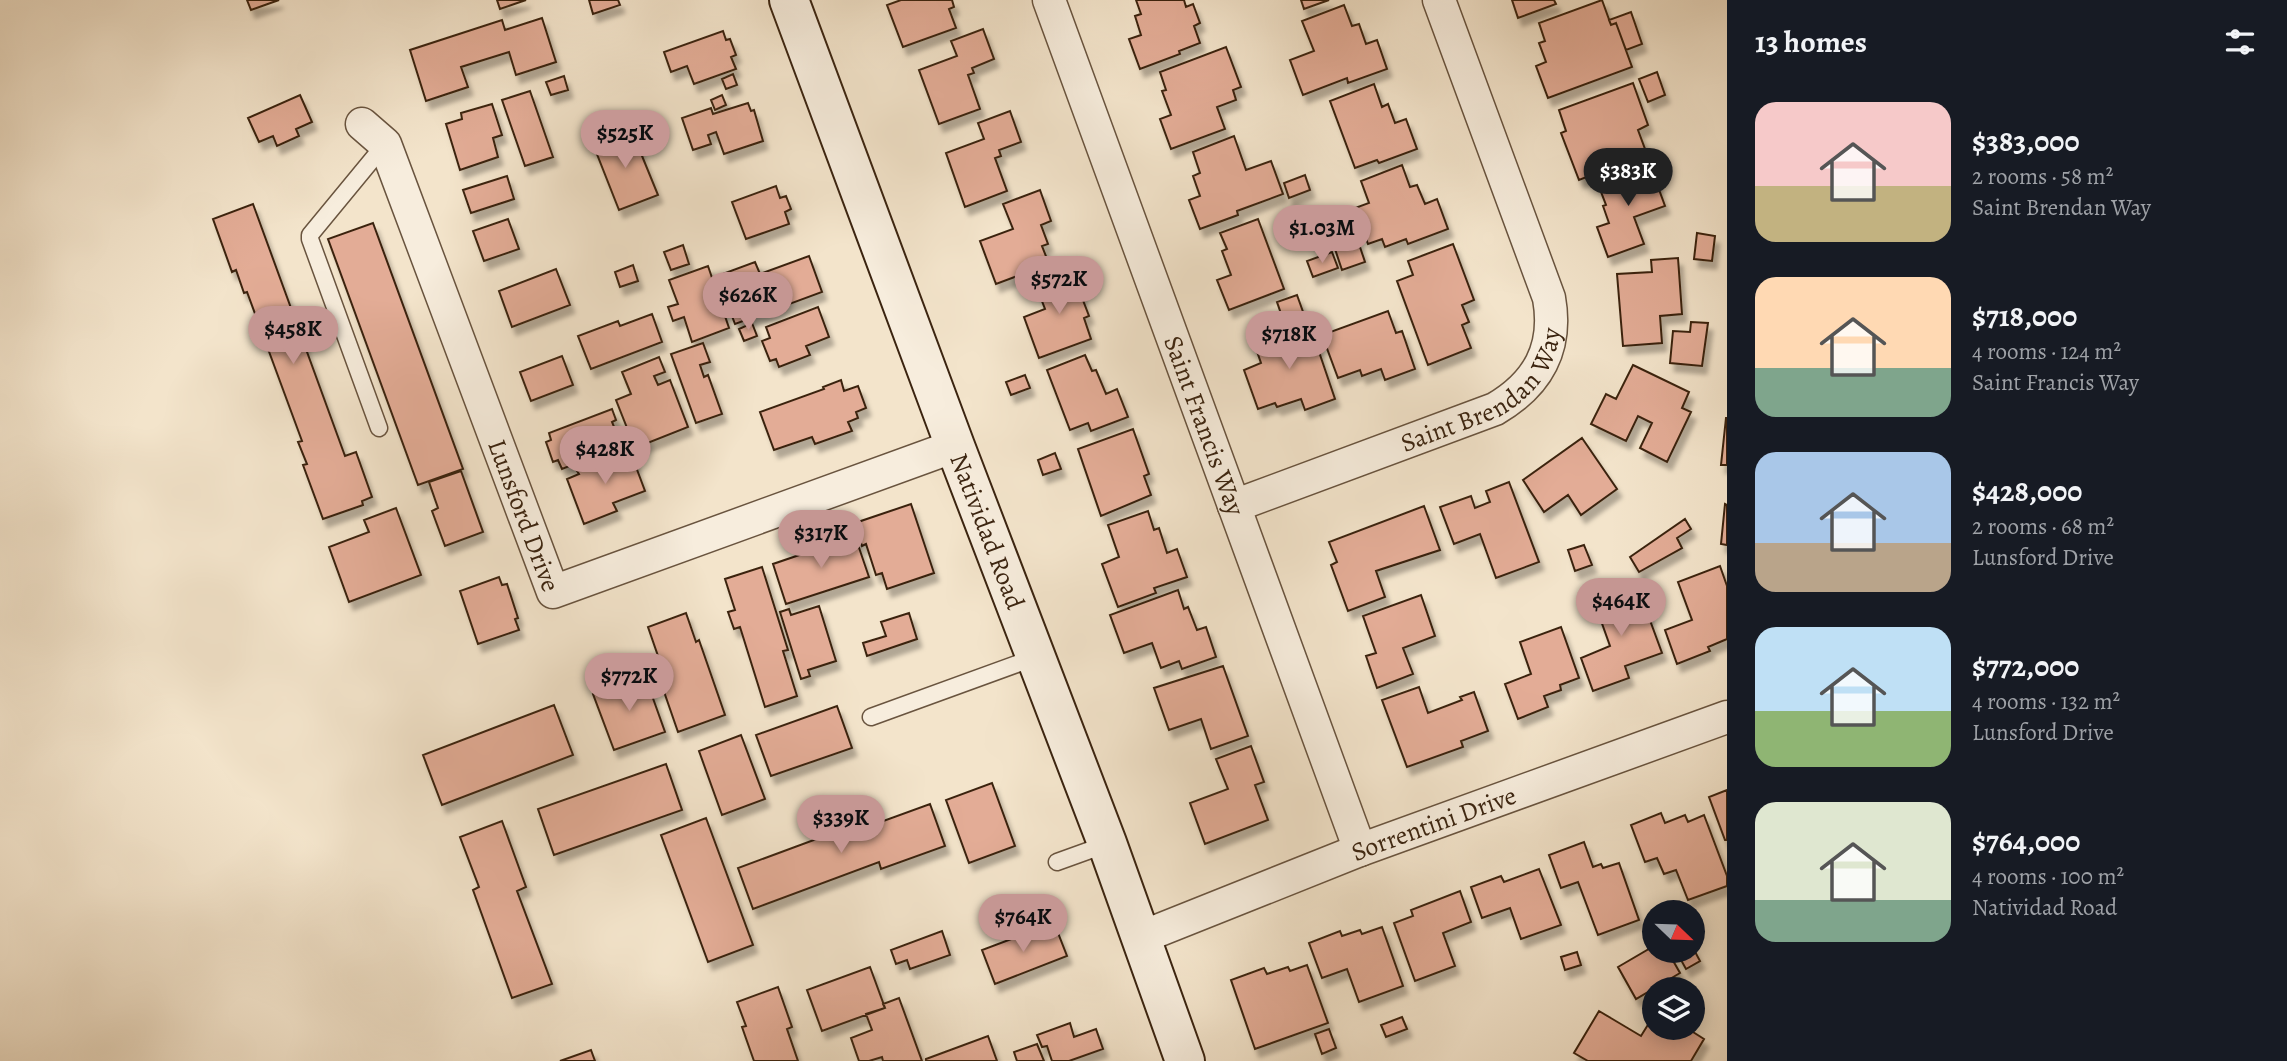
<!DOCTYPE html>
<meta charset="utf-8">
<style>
:root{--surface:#171b24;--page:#20242c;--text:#f1f3f6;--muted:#9ea1a6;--accent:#c59692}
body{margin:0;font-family:Alegreya,serif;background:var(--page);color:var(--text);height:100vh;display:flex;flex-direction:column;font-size:26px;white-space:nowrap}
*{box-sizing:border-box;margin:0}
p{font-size:23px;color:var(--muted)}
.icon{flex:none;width:38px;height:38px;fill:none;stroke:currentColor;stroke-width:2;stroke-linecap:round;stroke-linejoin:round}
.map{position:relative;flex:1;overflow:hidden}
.drawer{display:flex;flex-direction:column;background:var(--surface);width:560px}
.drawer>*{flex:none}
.needle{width:46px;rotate:113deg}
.controls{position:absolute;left:1642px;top:900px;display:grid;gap:14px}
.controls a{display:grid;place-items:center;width:63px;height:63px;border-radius:50%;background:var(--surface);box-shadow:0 4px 18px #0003;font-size:35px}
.price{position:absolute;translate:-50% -60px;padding:0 16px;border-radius:24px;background:var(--accent);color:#111;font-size:23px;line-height:46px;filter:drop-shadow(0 2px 4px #0008)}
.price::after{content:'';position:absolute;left:50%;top:42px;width:21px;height:16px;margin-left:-10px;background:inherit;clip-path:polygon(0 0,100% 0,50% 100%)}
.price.selected{background:#222;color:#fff}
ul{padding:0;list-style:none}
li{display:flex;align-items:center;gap:21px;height:175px;padding:0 28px}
li span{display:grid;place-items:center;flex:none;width:196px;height:140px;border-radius:21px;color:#555}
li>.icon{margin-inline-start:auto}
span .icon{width:84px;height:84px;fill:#fffc;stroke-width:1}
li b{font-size:30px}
h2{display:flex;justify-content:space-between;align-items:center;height:84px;padding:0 28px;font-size:30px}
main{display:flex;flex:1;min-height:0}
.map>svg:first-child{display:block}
.building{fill:#e3ac96;stroke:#3b2410;stroke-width:2;filter:url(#shadow)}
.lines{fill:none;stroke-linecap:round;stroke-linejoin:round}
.service-casing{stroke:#69543f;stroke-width:19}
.minor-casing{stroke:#69543f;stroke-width:35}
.secondary-casing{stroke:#3b2410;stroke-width:42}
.service{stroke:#f7eddd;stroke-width:16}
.minor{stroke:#f7eddd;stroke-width:32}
.secondary{stroke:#f7eddd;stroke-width:38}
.labels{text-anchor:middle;stroke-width:6;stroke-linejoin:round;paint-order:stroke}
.street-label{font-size:26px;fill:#3b2410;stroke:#f7eddd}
</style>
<main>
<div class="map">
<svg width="1727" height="1061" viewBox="0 0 1727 1061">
<defs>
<filter id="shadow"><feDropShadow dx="4.5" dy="8" stdDeviation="2" flood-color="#0004"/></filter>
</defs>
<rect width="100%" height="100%" fill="#f3e4cb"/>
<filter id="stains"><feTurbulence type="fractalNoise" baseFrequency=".00286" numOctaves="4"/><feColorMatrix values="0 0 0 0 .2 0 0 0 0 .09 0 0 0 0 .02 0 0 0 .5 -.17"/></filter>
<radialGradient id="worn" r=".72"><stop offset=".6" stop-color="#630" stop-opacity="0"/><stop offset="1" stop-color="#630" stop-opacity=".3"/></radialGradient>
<!-- building -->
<path class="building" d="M247 0H279L251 10Z
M497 0H526L500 9Z
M589 0H618L620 5 593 14Z
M901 0H952L954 7 949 9 956 28 903 47 887 5Z
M1136 0H1184L1186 7 1193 4 1200 23 1194 26 1200 43 1179 51 1180 54 1140 69 1129 39 1141 35 1135 16 1141 14Z
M1301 0H1329L1304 9Z
M1512 0H1554L1556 4 1518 18Z
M1602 0 1611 25 1616 23 1632 67 1548 98 1536 66 1546 62 1539 43 1545 41 1539 23Z
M1344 5 1352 26 1359 24 1366 44 1377 40 1387 69 1348 83 1347 78 1303 95 1290 60 1314 51 1302 21Z
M1631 12 1642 44 1626 50 1616 23 1611 25 1609 20Z
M542 18 556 62 516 75 509 52 461 67 468 87 426 101 410 50 502 20 505 30Z
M983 29 994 59 972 68 974 73 968 75 980 109 939 124 919 70 957 56 951 41Z
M723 31 726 40 730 39 736 55 731 57 736 69 694 84 687 66 671 72 664 52Z
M1226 47 1241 87 1233 90 1236 100 1217 107 1225 129 1171 149 1160 119 1171 115 1162 91 1166 90 1160 72Z
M1657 72 1665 95 1648 102 1639 79Z
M733 74 737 85 726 89 722 79Z
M564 76 568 90 551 95 546 82Z
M1633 83 1648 125 1638 130 1645 149 1613 161 1615 166 1579 180 1561 133 1566 131 1559 110Z
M1374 84 1382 107 1388 104 1395 123 1406 119 1417 149 1379 163 1377 160 1355 168 1330 101Z
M530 91 553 157 525 166 502 100Z
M300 95 312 122 296 129 299 136 277 146 273 136 259 142 248 118Z
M722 95 726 105 715 110 711 100Z
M748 103 751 111 754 110 763 141 724 154 716 132 708 135 711 144 693 150 682 118 711 108 713 114Z
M492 104 502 135 493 138 498 157 460 170 446 124 462 119 461 113Z
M1010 111 1021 142 999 150 1001 156 995 158 1007 191 965 207 946 153 984 139 978 123Z
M631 129 658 195 619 210 593 144Z
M1234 136 1246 170 1271 161 1283 194 1237 211 1238 215 1200 229 1189 200 1200 196 1193 176 1200 173 1193 152Z
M1402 165 1410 187 1417 185 1425 204 1437 199 1448 229 1408 244 1406 239 1385 247 1382 239 1368 244 1355 208 1369 203 1361 181Z
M1650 165 1665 206 1634 217 1644 244 1608 257 1597 227 1609 223 1603 206 1606 205 1598 184Z
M1305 175 1310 190 1289 198 1284 183Z
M507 176 514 199 471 213 463 190Z
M776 186 780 198 786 196 791 209 785 212 789 224 746 239 732 202Z
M1040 190 1051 221 1041 225 1048 244 1042 246 1049 264 996 284 980 241 1013 229 1003 204Z
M253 204 345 456 356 452 372 497 362 501 363 505 323 519 303 465 307 464 298 442 302 441 247 292 244 293 236 270 232 272 213 219Z
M508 219 519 249 484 261 473 231Z
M1258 219 1284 289 1229 310 1217 280 1231 275 1222 251 1227 249 1220 233Z
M373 223 463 469 418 485 328 239Z
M1697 233 1715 236 1712 261 1694 259Z
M1358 241 1365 262 1342 270 1335 249Z
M1453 244 1474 300 1462 305 1469 322 1462 325 1471 348 1428 365 1397 281 1413 275 1408 261Z
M683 245 689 264 671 270 664 252Z
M1332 252 1338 268 1313 277 1307 261Z
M809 256 822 292 735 324 717 276 755 262 760 274Z
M1678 258 1682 314 1660 316 1662 343 1623 346 1617 274 1652 272 1651 260Z
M633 265 638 281 620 287 615 272Z
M708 266 729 328 692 342 684 317 673 321 668 307 678 304 669 280Z
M556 269 570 305 512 327 499 291Z
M1071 269 1089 316 1084 318 1091 339 1039 358 1024 317 1045 309 1035 283Z
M1297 295 1307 323 1287 331 1277 302Z
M818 307 829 337 806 346 810 355 779 367 776 359 770 361 762 341 770 338 766 327Z
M1388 311 1396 333 1402 331 1415 369 1385 380 1381 369 1362 376 1360 370 1338 378 1322 335Z
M652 314 662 342 591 369 578 336 618 321 620 326Z
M1691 322 1708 323 1702 366 1670 363 1673 331 1690 332Z
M752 323 757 336 744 341 739 329Z
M1293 328 1309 331 1313 344 1316 343 1335 399 1305 410 1301 399 1277 407 1275 403 1258 409 1244 370 1261 363 1253 340 1262 335H1276Z
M703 343 710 362 700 365 704 377 708 375 722 414 696 423 671 354Z
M1085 355 1092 371 1096 370 1106 394 1117 389 1128 417 1091 431 1088 423 1070 430 1047 370Z
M562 356 573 385 531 401 520 372Z
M659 357 665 372 654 376 658 385 670 380 688 427 635 448 616 400 631 394 622 372Z
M1633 365 1689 392 1682 408 1691 412 1667 462 1640 448 1652 423 1638 416 1626 441 1591 424 1606 394 1616 399Z
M1025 375 1030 388 1011 395 1006 382Z
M841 380 844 391 858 386 866 408 856 412 858 418 848 422 852 431 815 444 812 437 774 450 760 412 824 389 823 387Z
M612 409 616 420 612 422 617 434 620 432 625 444 562 469 558 460 553 462 546 442 551 440 549 433Z
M1726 418H1727V465H1721Z
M1133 429 1149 474 1144 476 1151 495 1101 516 1078 449Z
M1582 438 1617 489 1581 515 1568 495 1544 512 1523 480Z
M630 451 645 491 613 503 617 511 584 524 567 479 579 474 577 471Z
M1055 453 1061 469 1043 475 1038 460Z
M461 471 483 532 445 546 432 511 438 508 429 482Z
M1509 482 1539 562 1496 578 1480 534 1454 544 1440 507 1471 496 1475 508 1490 502 1486 491Z
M911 504 934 573 887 589 882 573 876 575 866 544 862 546 857 530 860 528 858 522Z
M1725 504 1727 505V545L1721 544Z
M1424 506 1440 550 1376 571 1385 597 1348 611 1331 565 1337 562 1329 542Z
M396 508 421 575 349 602 329 547 369 532 364 520Z
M1148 511 1154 530 1159 528 1167 553 1177 549 1187 577 1154 588 1156 593 1118 607 1102 564 1119 557 1108 525Z
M1685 519 1691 529 1677 538 1682 548 1639 572 1630 557Z
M855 536 869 577 786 604 773 564Z
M1584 545 1592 565 1575 571 1568 550Z
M1720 566 1727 586V639L1708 647 1710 651 1677 664 1665 630 1692 620 1678 582Z
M762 567 788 650 783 651 797 696 765 707 740 627 734 629 728 612 735 610 725 579Z
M499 577 502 585 507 584 518 618 515 619 519 630 478 644 460 591Z
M1637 585 1662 653 1625 666 1629 678 1593 691 1581 658 1610 646 1594 601Z
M1178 590 1184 609 1188 607 1197 630 1206 627 1216 657 1182 669 1179 661 1161 668 1152 643 1124 653 1110 615Z
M1421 595 1435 636 1403 648 1413 674 1377 688 1366 656 1376 653 1363 616Z
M819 606 836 661 808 670 810 676 801 679 780 612 789 609 791 615Z
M686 613 696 642 699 640 725 715 678 732 652 657 658 656 648 627Z
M909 613 917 639 867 656 863 643 886 636 881 622Z
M1561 627 1579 678 1560 685 1561 690 1544 696 1548 707 1518 719 1505 684 1531 674 1520 642Z
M1223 666 1248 736 1211 749 1201 719 1169 730 1154 688Z
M645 676 665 732 614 750 593 694Z
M1419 687 1428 713 1462 700 1460 697 1474 692 1488 731 1461 741 1463 747 1407 767 1382 700Z
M554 705 573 755 442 805 423 755Z
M837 706 852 748 771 776 756 735Z
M741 735 765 799 722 815 699 751Z
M1251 746 1264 782 1255 785 1268 820 1205 844 1190 803 1228 789 1216 759Z
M666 764 682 810 554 855 538 809Z
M992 783 1015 846 969 863 946 800Z
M1727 790V840H1725L1709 797Z
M930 804 945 846 881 869 879 862 753 909 738 868 865 821 867 827Z
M1661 813 1665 823 1685 815 1688 822 1704 815 1727 876V886L1688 900 1676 870 1664 874 1657 858 1645 862 1631 825Z
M706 818 753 945 708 962 661 835Z
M502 821 526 887 517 891 552 984 512 998 473 890 479 887 460 837Z
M1584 842 1593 867 1601 864 1603 868 1619 863 1639 920 1598 935 1578 882 1561 888 1549 855Z
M1539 869 1561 925 1521 939 1510 908 1482 918 1471 887 1501 876 1504 882Z
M1460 891 1471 922 1443 933 1455 966 1415 981 1394 923 1413 916 1411 910Z
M1046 926 1050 937 1058 933 1067 956 995 984 982 950Z
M1382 927 1403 986 1359 1002 1347 969 1322 978 1309 943 1340 931 1342 936 1360 930 1362 934Z
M942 931 950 955 910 969 907 960 896 964 891 950Z
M1654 946V950H1667L1680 973 1636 999 1618 967Z
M1692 946 1700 961 1686 969 1676 951 1692 950Z
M1577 952 1581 965 1565 970 1561 957Z
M1307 965 1328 1023 1255 1049 1231 980 1264 968 1267 974 1288 967 1290 971Z
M870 967 885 1008 822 1031 807 990Z
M778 987 792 1027 787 1029 798 1061H754L742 1027 746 1026 737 1002Z
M899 998 922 1061H883L882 1057 869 1061H859L851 1038 872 1030 866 1014 885 1008 883 1004Z
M1599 1011 1641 1036 1654 1015V1027H1685L1704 1039 1691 1061H1588L1574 1053Z
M1402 1017 1407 1029 1386 1037 1381 1025Z
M1070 1023 1074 1037 1096 1029 1103 1049 1069 1061H1052L1047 1046 1042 1047 1037 1035Z
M1329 1029 1336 1048 1322 1054 1315 1034Z
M988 1036 997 1061H926V1059Z
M1037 1044 1044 1061H1017L1014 1052Z
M591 1050 595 1061H560Z"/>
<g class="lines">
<defs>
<path id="service" d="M379 428 310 239V235L385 144
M871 717 1036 657
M1057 862 1107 844"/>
<g id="minor">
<path id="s1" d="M1049 0 1360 850"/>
<path id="s2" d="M362 124 385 144 553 592 955 446"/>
<path id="s3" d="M1234 506 1495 409C1538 384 1558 348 1549 298L1439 0"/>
<path id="s4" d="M1142 937 1360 850 1727 717"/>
</g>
<g id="secondary">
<path id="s5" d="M789 0 955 446 1107 843 1185 1061"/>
</g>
</defs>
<!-- service casing -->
<use href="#service" class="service-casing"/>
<!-- minor casing -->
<use href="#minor" class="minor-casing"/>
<!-- secondary casing -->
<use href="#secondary" class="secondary-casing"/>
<!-- service -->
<use href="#service" class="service"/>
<!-- minor -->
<use href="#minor" class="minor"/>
<!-- secondary -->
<use href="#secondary" class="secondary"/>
</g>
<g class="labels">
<!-- street labels -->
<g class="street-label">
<text dy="9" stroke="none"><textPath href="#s3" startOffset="280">Saint Brendan Way</textPath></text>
<text dy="9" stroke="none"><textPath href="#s1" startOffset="453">Saint Francis Way</textPath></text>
<text dy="9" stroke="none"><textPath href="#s2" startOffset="427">Lunsford Drive</textPath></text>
<text dy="9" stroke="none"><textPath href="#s5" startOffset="567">Natividad Road</textPath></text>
<text dy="9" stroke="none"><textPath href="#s4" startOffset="313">Sorrentini Drive</textPath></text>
</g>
</g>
<rect width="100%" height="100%" filter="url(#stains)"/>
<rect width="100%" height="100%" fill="url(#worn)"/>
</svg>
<div class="controls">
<a><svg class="needle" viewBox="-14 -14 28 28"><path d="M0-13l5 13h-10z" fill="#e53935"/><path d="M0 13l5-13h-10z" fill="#9ea1a6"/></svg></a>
<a><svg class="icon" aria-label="layers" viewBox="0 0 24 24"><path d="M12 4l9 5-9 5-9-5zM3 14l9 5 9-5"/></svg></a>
</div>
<b class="price" style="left:625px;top:170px">$525K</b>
<b class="price selected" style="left:1628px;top:208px">$383K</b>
<b class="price" style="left:1322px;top:265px">$1.03M</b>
<b class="price" style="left:1059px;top:316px">$572K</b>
<b class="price" style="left:748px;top:332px">$626K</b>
<b class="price" style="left:293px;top:366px">$458K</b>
<b class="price" style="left:1289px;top:371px">$718K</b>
<b class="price" style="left:605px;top:486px">$428K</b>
<b class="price" style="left:821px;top:570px">$317K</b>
<b class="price" style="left:1621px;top:638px">$464K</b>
<b class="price" style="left:629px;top:713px">$772K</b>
<b class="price" style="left:841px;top:855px">$339K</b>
<b class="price" style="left:1023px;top:954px">$764K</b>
</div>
<section class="drawer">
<h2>13 homes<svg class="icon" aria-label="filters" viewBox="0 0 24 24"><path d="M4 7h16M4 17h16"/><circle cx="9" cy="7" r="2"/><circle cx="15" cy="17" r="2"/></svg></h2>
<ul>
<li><span style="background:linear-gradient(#f6c9c9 60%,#c2b280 0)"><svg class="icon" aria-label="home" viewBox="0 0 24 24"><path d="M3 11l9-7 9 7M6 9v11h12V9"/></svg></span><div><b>$383,000</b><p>2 rooms · 58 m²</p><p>Saint Brendan Way</p></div></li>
<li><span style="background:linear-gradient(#ffd9b3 65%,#7fa58c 0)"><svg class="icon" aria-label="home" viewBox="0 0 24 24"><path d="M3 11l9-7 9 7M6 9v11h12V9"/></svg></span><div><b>$718,000</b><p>4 rooms · 124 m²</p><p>Saint Francis Way</p></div></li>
<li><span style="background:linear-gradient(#a9c7e8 65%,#b9a48a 0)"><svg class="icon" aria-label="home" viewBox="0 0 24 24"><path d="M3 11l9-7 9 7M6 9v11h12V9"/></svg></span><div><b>$428,000</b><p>2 rooms · 68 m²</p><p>Lunsford Drive</p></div></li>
<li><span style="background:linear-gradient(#bfe0f5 60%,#8fb573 0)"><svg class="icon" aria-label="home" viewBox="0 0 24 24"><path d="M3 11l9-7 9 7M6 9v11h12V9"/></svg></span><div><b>$772,000</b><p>4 rooms · 132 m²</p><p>Lunsford Drive</p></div></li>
<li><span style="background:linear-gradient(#dfe7d0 70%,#7fa58c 0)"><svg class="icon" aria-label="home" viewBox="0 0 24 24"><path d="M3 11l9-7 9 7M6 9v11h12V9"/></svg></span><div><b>$764,000</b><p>4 rooms · 100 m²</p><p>Natividad Road</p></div></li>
</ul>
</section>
</main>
